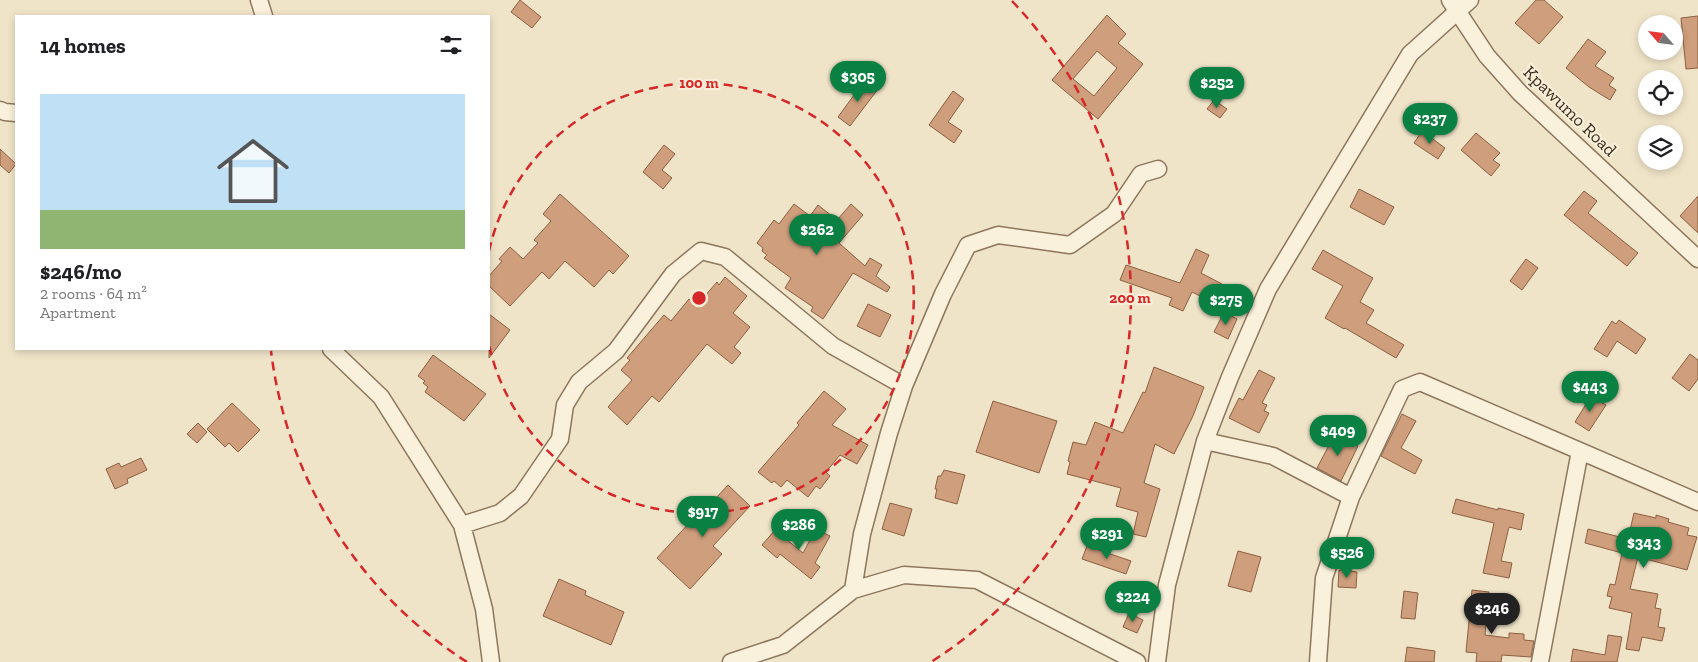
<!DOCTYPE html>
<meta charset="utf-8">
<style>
:root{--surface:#fff;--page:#f6f6f6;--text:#202124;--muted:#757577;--accent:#0b8043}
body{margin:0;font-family:"Zilla Slab",serif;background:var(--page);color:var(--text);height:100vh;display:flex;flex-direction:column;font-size:19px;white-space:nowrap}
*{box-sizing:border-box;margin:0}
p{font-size:16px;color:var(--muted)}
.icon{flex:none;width:28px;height:28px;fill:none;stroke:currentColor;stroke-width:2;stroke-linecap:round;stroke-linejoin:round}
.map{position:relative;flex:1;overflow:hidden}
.side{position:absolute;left:15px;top:15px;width:475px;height:335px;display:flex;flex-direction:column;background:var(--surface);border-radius:0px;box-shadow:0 2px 8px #0003}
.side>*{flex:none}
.needle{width:32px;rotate:298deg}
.fabs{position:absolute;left:1638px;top:15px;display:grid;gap:10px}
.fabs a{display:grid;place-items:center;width:45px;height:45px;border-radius:50%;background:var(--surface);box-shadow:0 2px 8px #0003;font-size:25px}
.price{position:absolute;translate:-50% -42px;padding:0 11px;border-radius:18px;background:var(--accent);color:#fff;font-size:16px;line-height:32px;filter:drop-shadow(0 1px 2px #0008)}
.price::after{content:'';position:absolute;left:50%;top:30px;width:15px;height:11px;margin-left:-8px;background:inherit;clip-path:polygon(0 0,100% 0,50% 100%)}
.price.current{background:#222;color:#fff}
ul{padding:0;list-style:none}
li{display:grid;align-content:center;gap:10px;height:265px;padding:0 25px}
li span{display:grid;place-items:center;height:155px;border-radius:0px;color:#555}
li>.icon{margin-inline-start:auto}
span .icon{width:90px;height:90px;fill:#fffc;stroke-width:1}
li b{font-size:21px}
h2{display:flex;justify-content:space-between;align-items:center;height:60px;padding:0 25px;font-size:21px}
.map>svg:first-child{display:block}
.building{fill:#cf9f7d;stroke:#8d5f41;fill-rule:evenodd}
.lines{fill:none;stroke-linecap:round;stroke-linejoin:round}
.street-casing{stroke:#8d765c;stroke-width:19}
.street{stroke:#faf1dc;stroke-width:16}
.ring{fill:none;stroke:#d62828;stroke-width:2.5;stroke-dasharray:9 6}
.labels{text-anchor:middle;stroke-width:4.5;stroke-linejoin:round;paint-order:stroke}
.street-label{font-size:18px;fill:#3d2e20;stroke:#f7eed8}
.centre{fill:#d62828;stroke:#f7eed8;stroke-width:2.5}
.ring-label{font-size:15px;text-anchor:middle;font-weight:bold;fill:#d62828;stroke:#f7eed8;stroke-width:4.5;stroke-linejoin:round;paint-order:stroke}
</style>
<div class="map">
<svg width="1698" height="662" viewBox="0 0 1698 662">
<rect width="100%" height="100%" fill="#f0e4c8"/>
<!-- building -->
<path class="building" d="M520 0 541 17 532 28 511 12Z
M1536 0H1544L1563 17 1539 44 1515 23Z
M1107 15 1126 34 1118 43 1143 64 1098 119 1052 80ZM1097 51 1117 68 1094 96 1073 79Z
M1698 16V68L1686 69 1681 18Z
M1588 39 1606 52 1595 66 1614 78 1609 85 1616 90 1610 100 1589 87 1566 68Z
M865 80 878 89 850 126 838 117Z
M953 91 964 99 948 122 962 131 954 143 929 125Z
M1214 100 1227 109 1220 118 1207 109Z
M1422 131 1445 148 1438 159 1414 143Z
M1476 133 1500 153 1493 160 1500 165 1491 176 1461 150Z
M664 145 675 154 662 170 672 178 663 189 643 172Z
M0 149 16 164 9 173 0 165Z
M1359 189 1394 207 1384 225 1350 207Z
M1584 191 1597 201 1588 213 1638 253 1627 266 1564 215Z
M560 194 629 256 613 274 609 270 594 287 565 261 549 279 542 272 510 306 489 286V276L502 261 499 259 510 247 523 259 538 243 534 240 551 221 543 214Z
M1698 196V233L1680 216Z
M794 204 810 216 818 205 837 220 851 204 863 215 839 243 865 266 870 258 882 265 876 276 890 287 887 292 853 273 823 319 811 311 813 307 785 288 791 278 764 258 767 255 762 251 763 248 757 243 774 220 779 224Z
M1196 249 1209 255 1201 273 1222 284 1212 302 1192 292 1183 311 1169 305 1172 298 1120 280 1126 265 1180 283Z
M1323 250 1373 278 1360 302 1374 310 1366 323 1404 345 1396 358 1345 328 1344 329 1325 318 1343 286 1312 269Z
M1526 259 1538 268 1522 290 1510 281Z
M725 277 747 296 733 313 750 327 734 347 741 353 732 364 707 344 659 402 652 396 627 425 608 407 632 380 621 370 630 360 627 358 664 315 671 321 689 299 697 305 717 282 719 285Z
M868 304 891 315 880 337 857 326Z
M1224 312 1237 319 1228 339 1214 332Z
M489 314 510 330 489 358Z
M1619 320 1646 339 1636 354 1617 341 1607 357 1594 349 1612 321 1616 324Z
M1690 354 1698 360V379L1689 391 1672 378Z
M433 355 486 394 464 421 425 392 428 387 423 383 425 381 418 376Z
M1154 367 1204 387 1193 416 1174 454 1155 444 1144 483 1160 489 1146 537 1133 534 1138 512 1116 506 1121 488 1067 474 1070 462 1068 461 1073 442 1086 445 1095 422 1123 433 1143 392 1145 393Z
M1259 370 1275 378 1262 403 1267 405 1264 411 1269 413 1259 433 1229 418 1239 398 1243 400Z
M824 391 846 409 832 425 868 445 857 464 840 455 826 472 830 476 820 489 816 486 808 497 787 480 781 487 774 481 772 483 758 472 799 425 797 423Z
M1591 396 1606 405 1589 431 1575 422Z
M993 401 1057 421 1039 473 976 452Z
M232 403 260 430 238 452 229 443 225 447 207 429Z
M1402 414 1416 421 1401 448 1422 460 1415 474 1381 456Z
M198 423 207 432 197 443 187 434Z
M1335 434 1358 446 1341 481 1317 468Z
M141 458 147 470 127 479 128 483 115 489 106 469 119 463 121 467Z
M944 470 965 475 957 504 935 498 937 489H935L938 476H941Z
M728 485 750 506 713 546 722 554 690 589 657 558 691 521 693 523Z
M1456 499 1498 510V508L1524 514 1521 530 1509 527 1501 561 1512 563 1509 578 1483 573 1494 523 1452 513Z
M890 503 912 509 904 536 882 529Z
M1634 513 1656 518V515L1669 519 1668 522 1689 528 1687 535 1697 537 1687 570 1638 557 1630 589 1658 594 1655 608 1661 609 1658 627 1665 628 1662 641 1642 637 1639 651 1626 649 1632 613 1609 608 1612 597 1607 596 1610 584 1615 585 1622 553 1585 543 1588 529 1628 539Z
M816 529 830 536 815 563 820 567 811 579 780 554 777 558 762 545 775 530 803 553Z
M1087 546 1131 561 1126 574 1082 559Z
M1238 551 1261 557 1251 592 1228 586Z
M1339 570 1357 572 1356 588 1338 587Z
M559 579 586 591 585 595 624 612 611 645 543 616Z
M1472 590 1489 592 1485 635 1509 638V633L1524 634V640L1534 641 1531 657 1502 655 1501 662H1476L1477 653 1466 652Z
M1404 591 1418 593 1415 619 1401 618Z
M1129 613 1143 620 1137 633 1123 627Z
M1608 635 1622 637 1617 662H1571L1573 649 1605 655Z
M1407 647 1435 651 1434 662H1405Z"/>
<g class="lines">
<defs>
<path id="street" d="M259 0 264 16
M1450 0 1487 56 1520 93 1698 259
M0 110 5 112 16 113
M331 349 381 397 462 525 484 609 491 662
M1205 441 1273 456 1351 497
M462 525 500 513 521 496 560 439 565 405 579 382 616 351 673 274 701 251 725 257 833 346 904 386
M853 590 862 534 889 433 904 386 943 294 968 245 998 235 1070 245 1114 214 1141 174 1158 169
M731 662 783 645 853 590 904 575 977 580 1137 662
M1157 662 1167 585 1205 441 1230 377 1268 289 1410 54 1470 0
M1318 662 1324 578 1351 497 1402 389 1420 382 1698 502
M1540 662 1580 451"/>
</defs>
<!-- street casing -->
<use href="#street" class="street-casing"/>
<!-- street -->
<use href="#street" class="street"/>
</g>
<!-- distance rings -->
<g class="ring">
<path d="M489 251A215 215 0 1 1 489 345"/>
<path d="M467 662A431 431 0 0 1 271 351M1012 1A431 431 0 0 1 931 662"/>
</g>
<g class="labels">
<!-- street labels -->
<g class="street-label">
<text transform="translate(1570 111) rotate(44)" y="6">Kpawumo Road</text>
</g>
</g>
<circle cx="699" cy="298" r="8" class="centre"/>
<g class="ring-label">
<text x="699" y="88">100 m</text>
<text x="1130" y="303">200 m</text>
</g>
</svg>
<div class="fabs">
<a><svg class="needle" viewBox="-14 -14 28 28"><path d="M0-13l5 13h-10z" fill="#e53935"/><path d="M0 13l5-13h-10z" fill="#757577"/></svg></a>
<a><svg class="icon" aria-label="locate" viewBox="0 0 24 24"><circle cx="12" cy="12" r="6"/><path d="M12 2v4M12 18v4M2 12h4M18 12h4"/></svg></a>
<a><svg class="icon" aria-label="layers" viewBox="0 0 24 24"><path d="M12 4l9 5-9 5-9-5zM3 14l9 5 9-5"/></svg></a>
</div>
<b class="price" style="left:858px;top:103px">$305</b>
<b class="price" style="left:1217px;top:109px">$252</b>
<b class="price" style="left:1430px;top:145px">$237</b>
<b class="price" style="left:817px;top:256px">$262</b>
<b class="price" style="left:1226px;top:326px">$275</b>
<b class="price" style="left:1590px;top:413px">$443</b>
<b class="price" style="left:1338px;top:457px">$409</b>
<b class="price" style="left:703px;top:538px">$917</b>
<b class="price" style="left:799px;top:551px">$286</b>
<b class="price" style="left:1107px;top:560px">$291</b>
<b class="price" style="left:1644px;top:569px">$343</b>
<b class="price" style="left:1347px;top:579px">$526</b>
<b class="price" style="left:1133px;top:623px">$224</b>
<b class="price current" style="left:1492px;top:635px">$246</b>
<section class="side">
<h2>14 homes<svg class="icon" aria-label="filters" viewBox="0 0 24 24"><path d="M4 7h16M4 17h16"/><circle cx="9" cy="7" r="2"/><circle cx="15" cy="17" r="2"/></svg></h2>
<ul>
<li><span style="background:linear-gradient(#bfe0f5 75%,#8fb573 0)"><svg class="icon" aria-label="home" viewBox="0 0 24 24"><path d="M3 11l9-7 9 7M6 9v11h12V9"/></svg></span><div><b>$246/mo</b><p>2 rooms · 64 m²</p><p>Apartment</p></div></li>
</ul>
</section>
</div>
